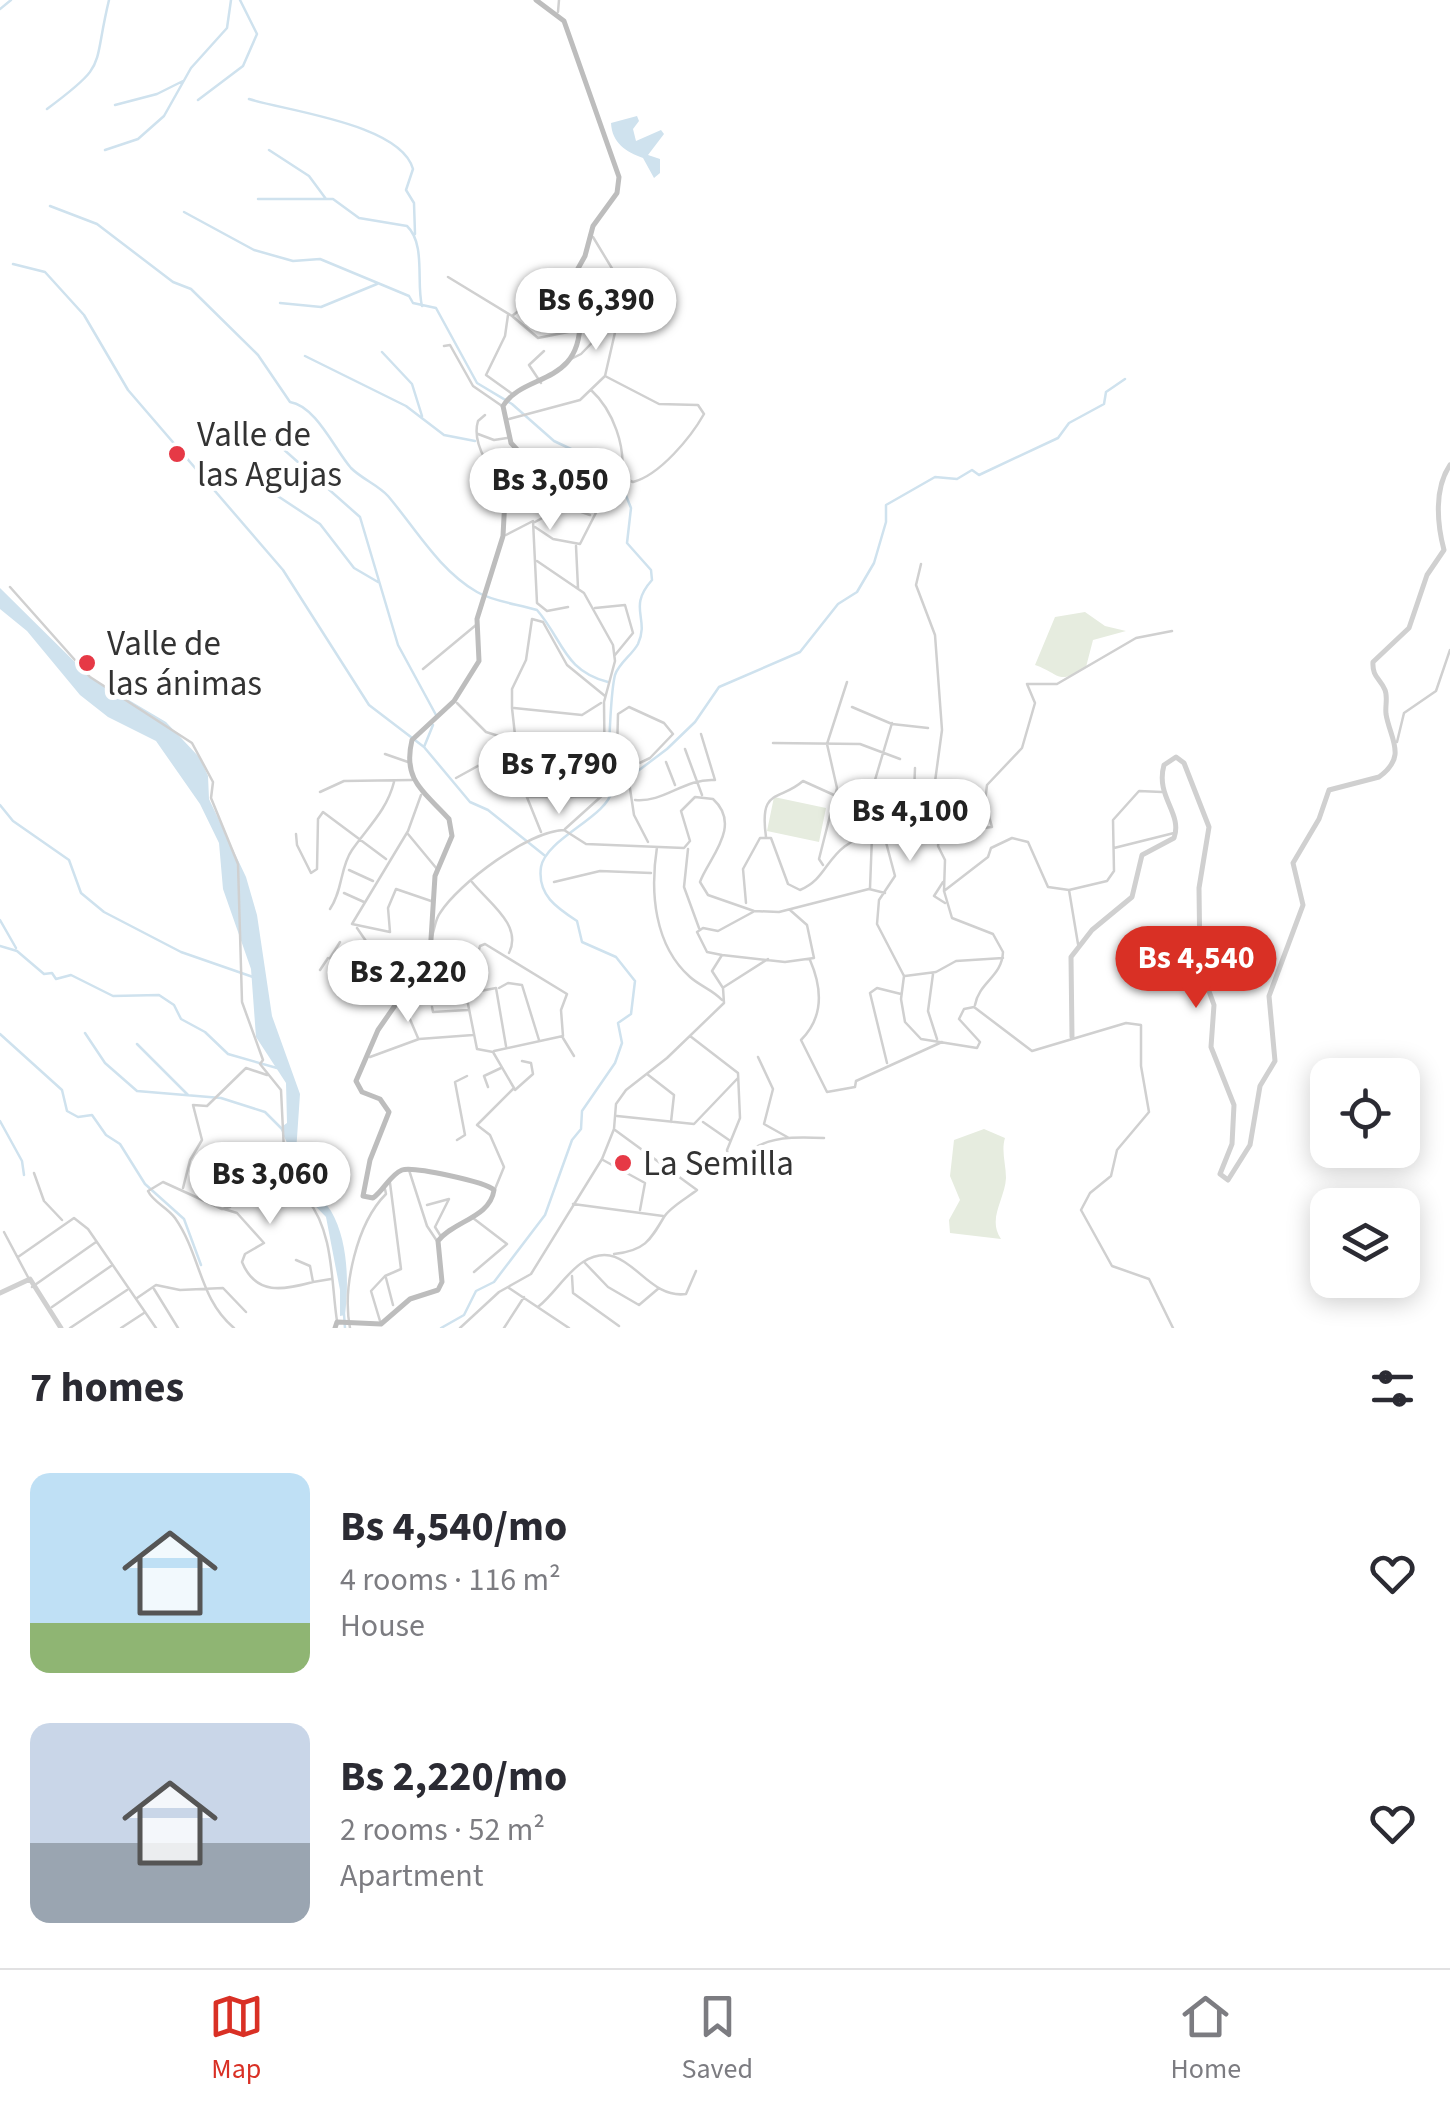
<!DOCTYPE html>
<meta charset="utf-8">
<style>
:root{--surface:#fff;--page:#f2f2f3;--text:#2b2b33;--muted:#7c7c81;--line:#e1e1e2;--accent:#d93025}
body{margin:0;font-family:"Source Sans 3",sans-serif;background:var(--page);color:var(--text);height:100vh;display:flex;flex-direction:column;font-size:38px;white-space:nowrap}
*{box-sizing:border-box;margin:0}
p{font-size:32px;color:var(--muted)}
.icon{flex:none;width:55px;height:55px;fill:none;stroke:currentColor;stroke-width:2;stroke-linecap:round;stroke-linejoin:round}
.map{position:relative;height:1328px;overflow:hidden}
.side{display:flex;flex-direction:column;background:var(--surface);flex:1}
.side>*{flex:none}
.buttons{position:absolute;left:1310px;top:1058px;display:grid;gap:20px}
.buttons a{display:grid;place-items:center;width:110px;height:110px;border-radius:20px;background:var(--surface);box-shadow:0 5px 25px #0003;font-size:50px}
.price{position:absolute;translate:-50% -85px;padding:0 22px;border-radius:35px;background:#fff;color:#222;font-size:32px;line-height:65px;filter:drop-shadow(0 2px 5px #0008)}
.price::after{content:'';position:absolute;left:50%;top:60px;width:30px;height:22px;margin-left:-15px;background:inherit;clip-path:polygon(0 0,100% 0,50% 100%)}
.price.selected{background:var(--accent);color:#fff}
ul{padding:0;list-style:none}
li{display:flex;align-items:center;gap:30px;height:250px;padding:0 30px}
li span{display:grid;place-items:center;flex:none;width:280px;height:200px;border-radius:20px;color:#555}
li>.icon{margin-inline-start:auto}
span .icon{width:120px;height:120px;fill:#fffc;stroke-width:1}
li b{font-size:42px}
h2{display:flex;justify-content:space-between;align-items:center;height:120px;padding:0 30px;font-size:42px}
.menu{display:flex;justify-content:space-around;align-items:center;height:140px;border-top:2px solid var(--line);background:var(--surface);font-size:28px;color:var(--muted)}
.menu a{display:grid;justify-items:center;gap:5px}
.menu .selected{color:var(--accent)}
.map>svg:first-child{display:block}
.green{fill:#e6ecdf}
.water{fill:#cfe2ee}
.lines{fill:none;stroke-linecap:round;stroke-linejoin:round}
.stream{stroke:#cfe2ee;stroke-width:2.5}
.minor{stroke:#d0d0d0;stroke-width:2.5}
.tertiary{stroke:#d0d0d0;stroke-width:5}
.secondary{stroke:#bdbdbd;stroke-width:5}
.poi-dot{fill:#e63946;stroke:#fff;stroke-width:4}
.labels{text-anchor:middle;stroke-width:10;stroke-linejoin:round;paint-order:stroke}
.poi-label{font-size:35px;fill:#333;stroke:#fff;text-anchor:start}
</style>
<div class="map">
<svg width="1450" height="1328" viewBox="0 0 1450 1328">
<rect width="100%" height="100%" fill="#fff"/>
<!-- green -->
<path class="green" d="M1085 612 1105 626 1126 631 1093 640 1086 667C1057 686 1061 674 1035 665L1055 617Z
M774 797 826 808 819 842 767 831Z
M984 1129 1005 1138C1001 1151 1006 1164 1006 1178 1005 1199 987 1219 1001 1239L950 1233 949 1220 960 1200 950 1176 954 1140Z"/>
<!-- water -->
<path class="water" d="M637 116 639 121 633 129 636 141 661 130 664 134 648 155 660 159V173L654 178 643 158C626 152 612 143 611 123Z
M0 588 90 677 166 722 200 758 208 776 209 799 246 877 257 915 272 1016 300 1094 295 1167C305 1184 321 1195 331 1211 348 1240 349 1282 345 1315L340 1316V1290L326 1217 293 1183 289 1147 280 1128 287 1123 286 1083 256 1037 251 969 223 889 219 843 200 804 156 741 108 717 80 695 27 631 0 609Z"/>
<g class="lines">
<!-- stream -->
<path class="stream" d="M0 9 11 0
M249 99C287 111 401 124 413 169L406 190 414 203 415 234
M198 100 243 66 257 34 240 0
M115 105 157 94 183 81
M47 109C109 63 92 70 109 0
M105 150 138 139 164 116 191 68 227 28 231 0
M269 150 309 176 326 199
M258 199H333L359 218 407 226C426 244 416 283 422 306
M50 206 97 224 173 282 191 289 258 355 290 402C316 406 335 450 351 468 362 479 378 485 388 496 416 529 439 570 477 592 494 602 518 604 537 610 563 640 564 671 608 682
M184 212 254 250 293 261 320 259 409 296 413 303 436 308 477 383 512 404 554 441 605 465 621 483 631 508 627 543 651 570 652 580C627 608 650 618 638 644 632 655 619 663 615 675 611 691 609 741 609 759 609 769 614 781 612 790 608 817 546 838 541 867 537 895 557 908 577 921L582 942 616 957 635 981 631 1014 618 1023 622 1043 615 1063 582 1111 581 1129 572 1140 545 1215 494 1282 476 1291 464 1315 441 1328
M13 264 45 272 84 315 128 390 283 570 369 705 424 747 470 802 488 810 544 855
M280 303 321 307 377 284
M382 352 412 384 422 416
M305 356 406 406 444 435 475 441
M216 430 273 440 360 517 398 645 436 715
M258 483 320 524 354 568 378 582
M424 747 433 725
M614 789 667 749 695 722 719 687 800 652 838 604 857 592 874 563 886 522V505L935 477 957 479 972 470 979 475 1058 438 1069 423 1104 404 1106 392 1125 379
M0 805 13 821 69 860 81 893 104 912 181 952 253 977
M0 920 16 948
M0 946 17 951 44 974 52 973 56 979 71 975 113 996 159 995 174 1005 181 1019 205 1032 228 1054 277 1068
M85 1033 105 1063 137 1091 221 1098 265 1112 281 1128
M0 1034 62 1090 67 1111 78 1117 92 1115 106 1135 120 1144 145 1184 184 1219 201 1265
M137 1044 188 1095
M0 1121 22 1161 24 1175
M344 1314 345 1328"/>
<!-- minor -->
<path class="minor" d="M558 12 559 0
M448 277 512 316 538 338 578 330
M508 315 505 336 486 375 511 393
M512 316 526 305 542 279 566 278
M444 346 450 345 473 386 502 406
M571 359 581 354 619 315
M541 383 529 365 544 351
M591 390C613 410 627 448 621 477L633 482C660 475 691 437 704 414L698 405 659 404 605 376
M485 415 478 421C471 444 492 475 510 490
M509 419 580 400 605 376 622 302 619 280 593 237
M478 434 494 440 507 438
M536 481 583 486 599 503
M535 522 564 506 590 515
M535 527 553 539 580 544 606 493 621 477
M506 535 533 521 537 603 547 611 568 607
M576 546 578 588
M537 561 584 593 613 645 615 661 604 702 605 793 565 829
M921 564 916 585 935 635 942 730 934 789 941 823 938 846 945 860 944 891 952 918 993 934 1003 952C1002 977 979 982 975 1005
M10 587 90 677 192 743 213 782 211 798 238 864 242 1002 263 1060 260 1064 281 1090 285 1171 307 1199
M595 608 625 605 633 633 615 655
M423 669 476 625
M457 703 486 732 515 741
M852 707 892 724 928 728
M514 708 582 715 601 703
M892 723 872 790 895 876 879 900 877 924 904 976 901 999 905 1022 921 1039 977 1048 980 1042 959 1019 964 1009 974 1007 1032 1051 1126 1023 1141 1025V1066L1149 1112 1117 1150 1111 1176 1090 1193 1081 1210 1112 1266 1149 1279 1173 1328
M1397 742 1404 713 1436 691 1450 650
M773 743 860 744 900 759
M685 749 702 795
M385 754 408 762
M666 762 675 785
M521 766 602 759
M622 772 617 753 618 714 629 707 664 723 673 734 650 758 627 769
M456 778 496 756 507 742
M608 779 627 769 634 815 648 842
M873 790 923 800
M320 792 344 781 412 780
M421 795 408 831 352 924 390 932 388 908 396 889 434 902
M528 797H599
M635 800C664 803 684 778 715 780L701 734
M884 819H913L915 768
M541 832 520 780 512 708V689L526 660 532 619 543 622 567 665 605 696
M941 833 992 827 985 802 987 785 1022 748 1035 703 1027 684H1057L1136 638 1172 631
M296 834 297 845 311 873 317 869 318 819 323 812 386 859
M408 834 437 869
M766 837C759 787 779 802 803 781L834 795
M657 847C650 892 654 945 690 977 700 986 713 990 722 1000
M1114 848 1174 833
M688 849 684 887 699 928
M823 865 819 859 837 788 827 744 847 682
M349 870 373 881
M472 882C488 902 523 925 509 953
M554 882 600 871 651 873
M943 882 934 896 945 903
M870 888 872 836
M1069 890 1078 944
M944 891 988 857 991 848 1012 838 1028 842 1048 887 1069 890 1107 881 1114 871 1113 820 1139 791 1162 792
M344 893 364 902
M746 903 743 869 760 838H771L788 884 800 890C834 876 823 842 882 832
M330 909C343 890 340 867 352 850 368 827 387 810 394 782
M432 936C435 928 435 920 440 913 459 883 529 831 564 830L586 844 684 848 690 841 681 811 695 797 713 799C743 826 708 859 700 882L708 895 754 911 779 912 869 889 885 893
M340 942 330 958 335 967 368 944 357 928
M722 955 785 962 814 958 807 925 790 910
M810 960C823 990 823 1018 801 1040L827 1092 855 1087 856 1081 942 1042
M320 970 328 958
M933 974 928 1011 937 1039
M905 976 936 972 956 961 1003 958
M464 979 473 972 480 946 485 944 567 994 561 1010 563 1036 494 1051
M724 987 768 959
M499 988 508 983 522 985 539 1040
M432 1007 433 1012 468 1010
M409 1017 418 1038
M690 1036 738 1073 740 1118 727 1150 730 1168C748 1167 746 1151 760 1145 778 1136 805 1137 824 1138
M563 1038 574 1056
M370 1057 419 1039 473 1035
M758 1057 773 1089 764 1124 789 1138
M887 1063 870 993 877 988 901 994
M647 1074 674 1095 671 1122
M488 1087 484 1076 501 1068
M515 1090 533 1074 531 1063 522 1061
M617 1116 694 1124 738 1078
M703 1122 729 1140
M457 1140 465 1135 455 1082 467 1076
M603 1160 645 1183 640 1210
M409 1170 427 1226 437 1241
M34 1173 44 1201 62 1220
M302 1173 313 1190 307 1199C334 1232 331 1282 337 1321
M183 1188 190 1160 202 1140 193 1105 207 1106 246 1068 267 1075
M495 1189 504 1167 490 1135 477 1125 514 1088 493 1052 477 1049 467 999 470 993 496 988 506 1046
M573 1204 663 1216
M427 1205 449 1199 435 1227 440 1235
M230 1207 222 1209 163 1182 148 1191C153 1202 167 1207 175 1218 201 1255 199 1299 234 1328
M224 1209 237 1213 264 1243 245 1254 242 1262C256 1296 283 1290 313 1282
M473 1218 507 1244 474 1272
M4 1232 29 1279
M614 1254C644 1251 650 1241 664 1217 670 1207 687 1198 697 1190L615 1130
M18 1257 74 1218 88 1229 156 1328
M296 1260 310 1266 313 1282 331 1279
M585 1263 608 1287 639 1305 659 1288
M572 1276 573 1293 619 1326
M386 1278 393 1305
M32 1287 96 1242
M509 1288 569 1328
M154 1289 178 1328
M137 1298 156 1285 180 1290 223 1288 246 1312
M539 1306C554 1294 567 1272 583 1262 628 1234 643 1300 686 1294L696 1271
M52 1307 111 1266
M380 1321 371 1291 385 1276 401 1269 390 1183
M70 1328 127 1290
M121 1328 144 1313
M350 1328C342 1287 357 1223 386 1194L385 1189
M460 1328 499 1292 531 1274 602 1159 614 1129 616 1104 626 1090 667 1058 724 1003 723 988 712 971 722 955 707 952 697 932 703 928 718 931 753 912
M504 1328 524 1297"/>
<!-- tertiary -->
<path class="tertiary" d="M1072 1037 1071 957 1092 930 1132 897 1142 855 1174 838C1183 813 1155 797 1164 765L1176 757 1184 763 1209 827 1199 888 1200 966 1214 1005 1211 1047 1234 1105 1232 1144 1220 1174 1228 1180 1250 1145 1260 1086 1275 1061 1269 996 1303 905 1293 863 1319 819 1329 790 1379 777C1408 756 1390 739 1386 714 1385 706 1388 697 1385 690 1380 678 1372 677 1373 662L1409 628 1427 575 1444 550C1437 524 1434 488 1450 465
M0 1293 30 1279 61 1328"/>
<!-- secondary -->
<path class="secondary" d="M335 1328 337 1322 381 1324 410 1299 438 1290 442 1282 438 1241C453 1221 490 1218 494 1190 486 1182 413 1166 402 1170 390 1175 384 1190 373 1198L363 1196 370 1160 389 1112 380 1099 362 1092 356 1081 378 1030 430 955 435 876 452 836 449 819C425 792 402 781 412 740L454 701 479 661 477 619 503 536 505 498 532 480 537 471 511 443 503 406C524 372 582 387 580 318 580 305 571 295 571 281L585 256 593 226 617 193 619 177 564 21 536 0"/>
</g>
<!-- markers -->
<g class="poi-dot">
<circle cx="177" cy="454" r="10"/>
<circle cx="87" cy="663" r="10"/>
<circle cx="623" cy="1163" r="10"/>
</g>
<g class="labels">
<!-- poi labels -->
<g class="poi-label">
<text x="197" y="446">Valle de<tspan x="197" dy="40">las Agujas</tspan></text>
<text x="107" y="655">Valle de<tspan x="107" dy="40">las ánimas</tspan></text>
<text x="643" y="1175">La Semilla</text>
</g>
</g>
</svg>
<div class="buttons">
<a><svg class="icon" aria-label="locate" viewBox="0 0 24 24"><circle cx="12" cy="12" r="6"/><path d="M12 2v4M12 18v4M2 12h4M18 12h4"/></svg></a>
<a><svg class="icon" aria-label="layers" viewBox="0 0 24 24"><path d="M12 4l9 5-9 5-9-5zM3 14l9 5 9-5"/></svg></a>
</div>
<b class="price" style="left:596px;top:353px">Bs 6,390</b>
<b class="price" style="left:550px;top:533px">Bs 3,050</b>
<b class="price" style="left:559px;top:817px">Bs 7,790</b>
<b class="price" style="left:910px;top:864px">Bs 4,100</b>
<b class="price selected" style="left:1196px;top:1011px">Bs 4,540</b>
<b class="price" style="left:408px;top:1025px">Bs 2,220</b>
<b class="price" style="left:270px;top:1227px">Bs 3,060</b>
</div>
<section class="side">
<h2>7 homes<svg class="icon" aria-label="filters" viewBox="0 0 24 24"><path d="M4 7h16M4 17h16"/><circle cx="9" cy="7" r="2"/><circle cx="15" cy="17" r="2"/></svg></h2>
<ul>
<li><span style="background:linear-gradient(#bfe0f5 75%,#8fb573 0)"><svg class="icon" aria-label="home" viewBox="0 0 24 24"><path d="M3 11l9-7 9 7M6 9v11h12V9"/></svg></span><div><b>Bs 4,540/mo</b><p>4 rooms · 116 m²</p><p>House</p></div><svg class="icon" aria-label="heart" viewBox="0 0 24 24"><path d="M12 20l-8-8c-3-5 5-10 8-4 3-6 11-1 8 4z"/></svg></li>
<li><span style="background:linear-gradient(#c9d6e8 60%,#9aa5b1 0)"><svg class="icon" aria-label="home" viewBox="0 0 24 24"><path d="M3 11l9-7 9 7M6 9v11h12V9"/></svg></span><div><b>Bs 2,220/mo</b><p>2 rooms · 52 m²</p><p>Apartment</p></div><svg class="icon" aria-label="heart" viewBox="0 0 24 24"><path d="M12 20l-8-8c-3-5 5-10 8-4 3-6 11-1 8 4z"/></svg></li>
</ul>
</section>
<nav class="menu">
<a class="selected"><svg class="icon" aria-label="map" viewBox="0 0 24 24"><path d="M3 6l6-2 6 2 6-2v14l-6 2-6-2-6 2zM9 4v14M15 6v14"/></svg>Map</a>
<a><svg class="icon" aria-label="saved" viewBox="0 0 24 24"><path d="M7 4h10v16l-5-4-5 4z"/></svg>Saved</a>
<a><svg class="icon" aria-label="home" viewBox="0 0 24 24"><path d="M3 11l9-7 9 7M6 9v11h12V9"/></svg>Home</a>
</nav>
